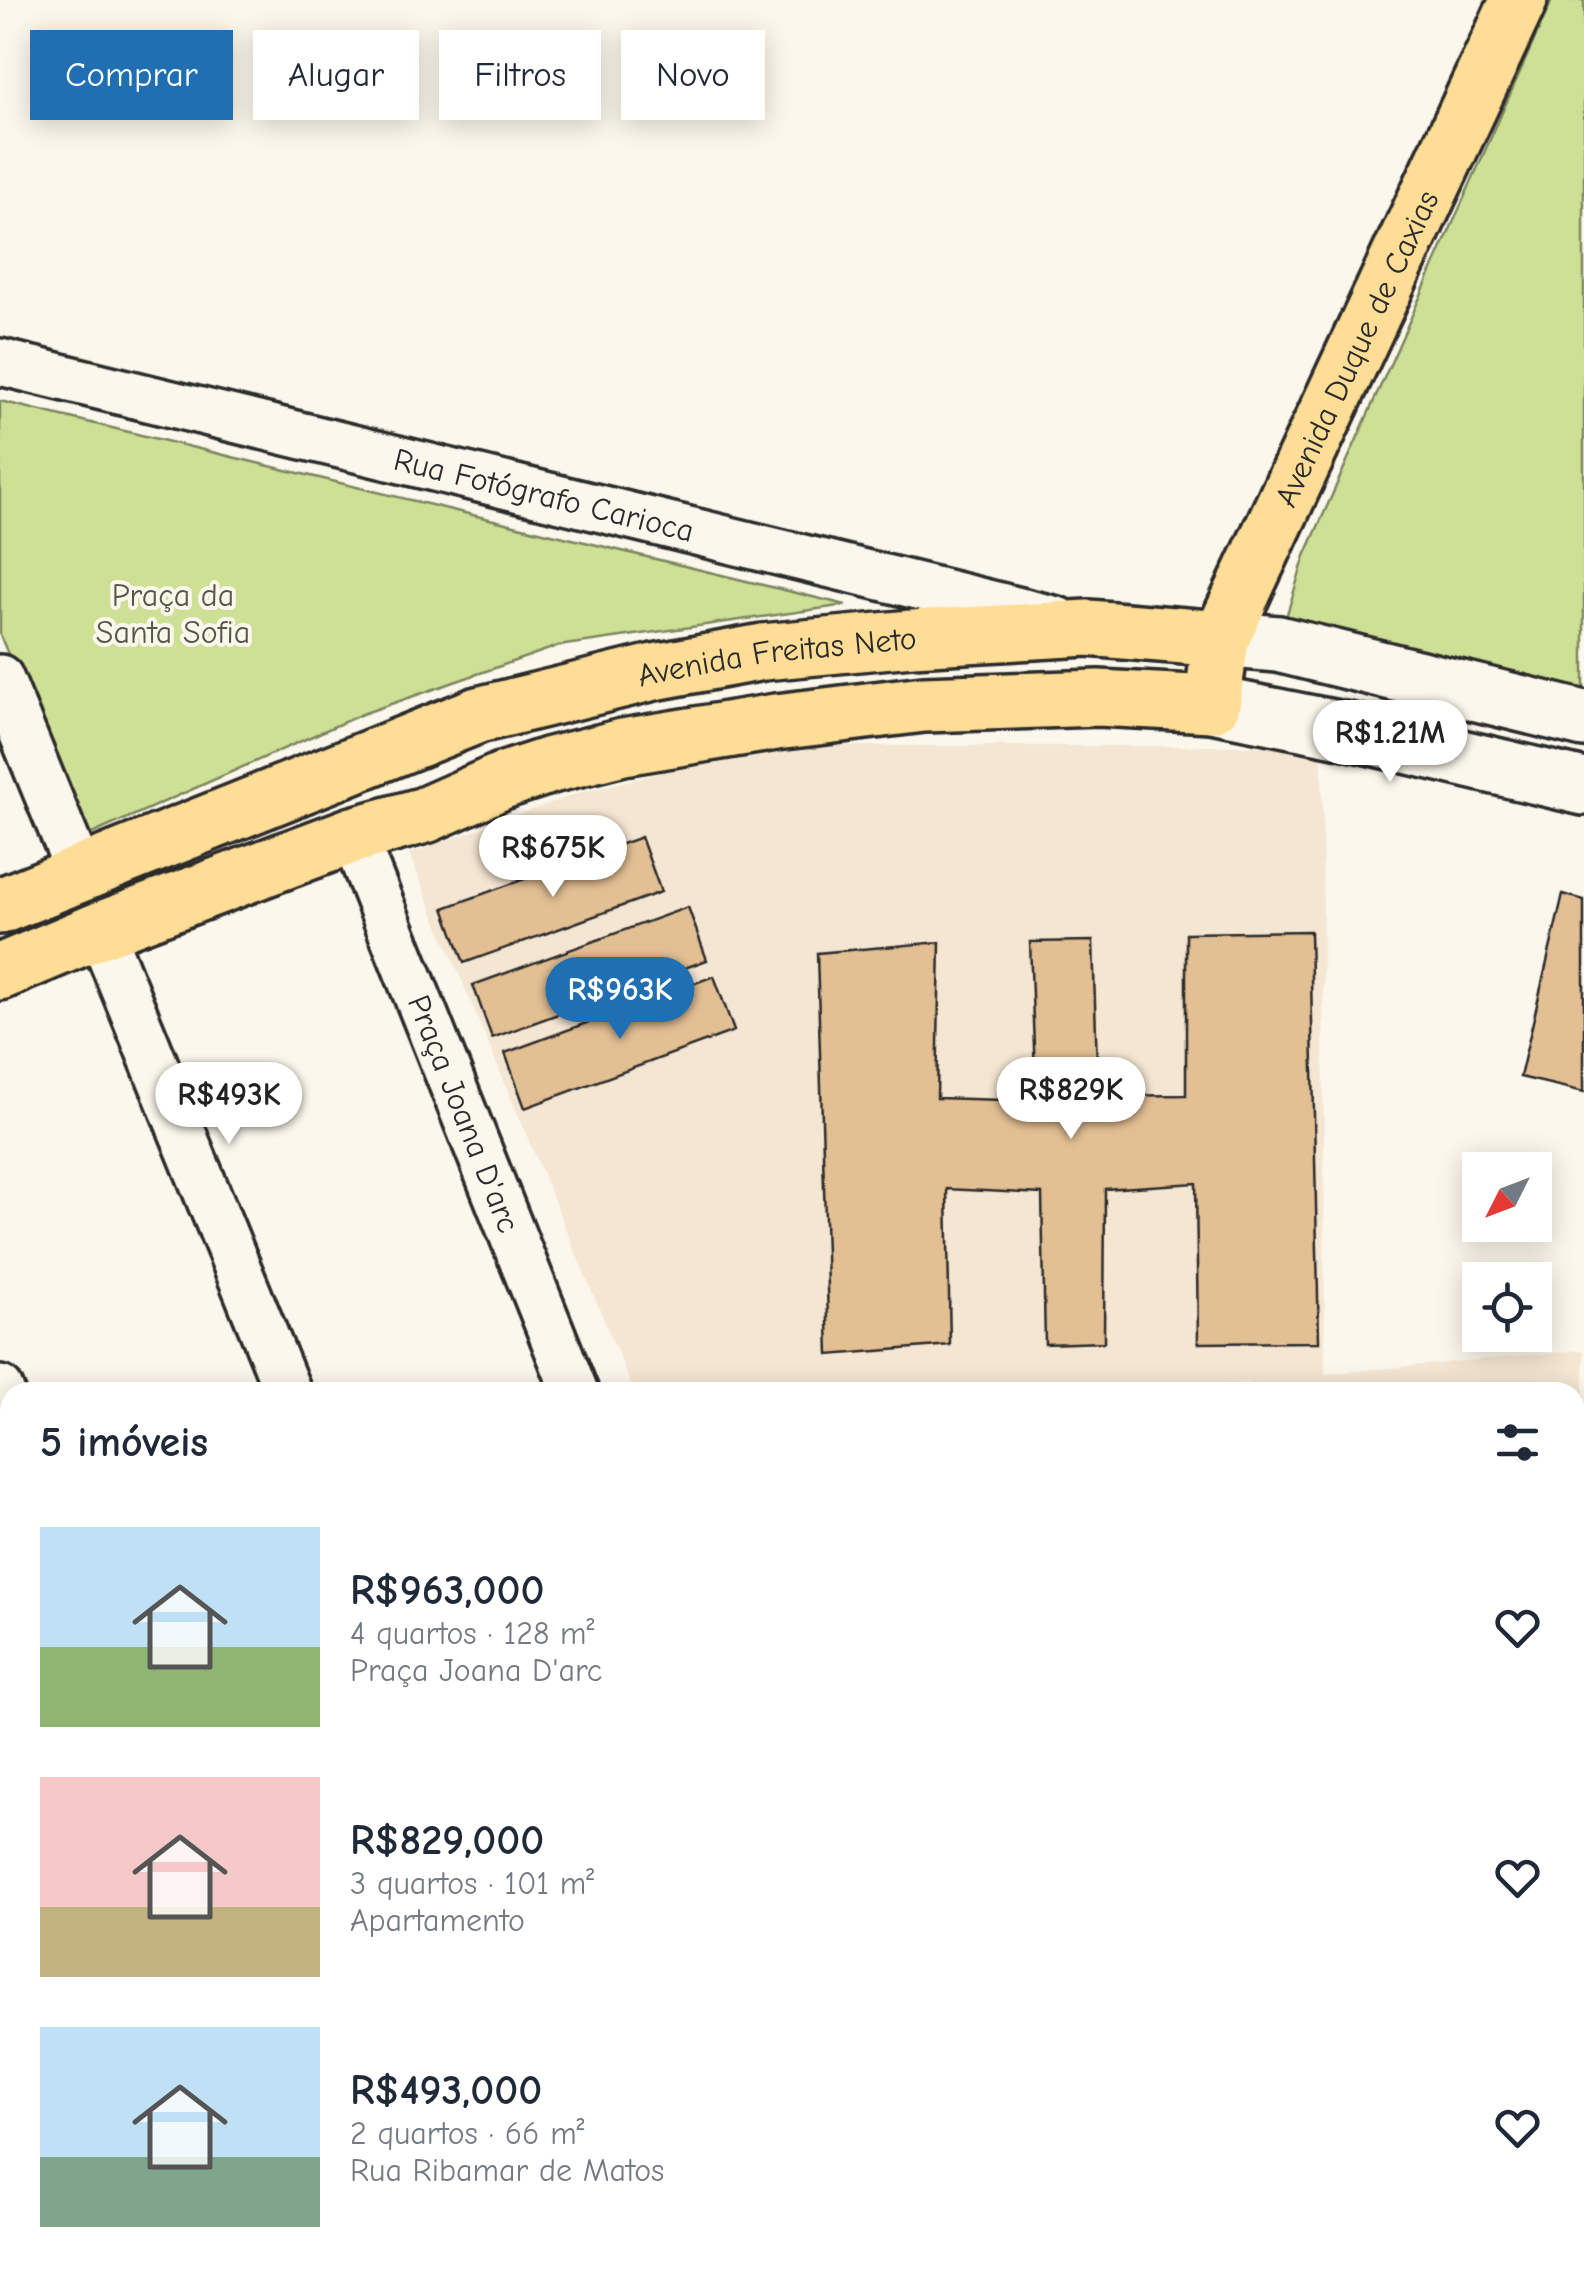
<!DOCTYPE html>
<html lang="pt">
<meta charset="utf-8">
<style>
:root{--surface:#fff;--page:#f6f6f7;--text:#1f2937;--muted:#747a83;--accent:#1f6fb2}
body{margin:0;font-family:"Comic Neue",sans-serif;background:var(--page);color:var(--text);height:100vh;display:flex;flex-direction:column;font-size:38px;white-space:nowrap}
*{box-sizing:border-box;margin:0}
p{font-size:32px;color:var(--muted)}
.icon{flex:none;width:55px;height:55px;fill:none;stroke:currentColor;stroke-width:2;stroke-linecap:round;stroke-linejoin:round}
.map{position:relative;flex:1;overflow:hidden}
.details{position:absolute;left:0px;top:1382px;width:1585px;height:892px;display:flex;flex-direction:column;background:var(--surface);border-radius:30px 30px 0 0;box-shadow:0 5px 25px #0003}
.details>*{flex:none}
.banner{position:absolute;left:30px;top:30px;width:1000px;height:90px;display:flex;gap:20px}
.needle{width:65px;rotate:228deg}
.tools{position:absolute;left:1462px;top:1152px;display:grid;gap:20px}
.tools a{display:grid;place-items:center;width:90px;height:90px;border-radius:0px;background:var(--surface);box-shadow:0 5px 25px #0003;font-size:50px}
.price{position:absolute;translate:-50% -85px;padding:0 22px;border-radius:35px;background:#fff;color:#222;font-size:32px;line-height:65px;filter:drop-shadow(0 2px 5px #0008)}
.price::after{content:'';position:absolute;left:50%;top:60px;width:30px;height:22px;margin-left:-15px;background:inherit;clip-path:polygon(0 0,100% 0,50% 100%)}
.price.on{background:var(--accent);color:#fff}
ul{padding:0;list-style:none}
li{display:flex;align-items:center;gap:30px;height:250px;padding:0 40px}
li span{display:grid;place-items:center;flex:none;width:280px;height:200px;border-radius:0px;color:#555}
li>.icon{margin-inline-start:auto}
span .icon{width:120px;height:120px;fill:#fffc;stroke-width:1}
li b{font-size:42px}
h2{display:flex;justify-content:space-between;align-items:center;height:120px;padding:0 40px;font-size:42px}
.chip{padding:0 35px;border-radius:0px;background:var(--surface);box-shadow:0 5px 25px #0003;font-size:35px;line-height:90px}
.chip.on{background:var(--accent);color:#fff}
.map>svg:first-child{display:block}
.built{fill:#f4e6d2}
.green{fill:#cee095;stroke:#7c8660;stroke-width:2.5}
.building{fill:#e3bf94;stroke:#2b2b2b;stroke-width:2.5}
.lines{fill:none;stroke-linecap:round;stroke-linejoin:round}
.street-casing{stroke:#2b2b2b;stroke-width:52}
.secondary-casing{stroke:#2b2b2b;stroke-width:62}
.primary-casing{stroke:#2b2b2b;stroke-width:62}
.street{stroke:#fbf7ec;stroke-width:45}
.secondary{stroke:#fbf7ec;stroke-width:55}
.primary{stroke:#fedd96;stroke-width:55}
.labels{text-anchor:middle;stroke-width:8;stroke-linejoin:round;paint-order:stroke}
.street-label{font-size:32px;fill:#2b2b2b;stroke:#fbf7ec}
.park-label{font-size:32px;fill:#545846;stroke:#fbf7ec}
</style>
<div class="map">
<svg width="1584" height="2273" viewBox="0 0 1584 2273">
<rect width="100%" height="100%" fill="#fbf7ec"/>
<filter id="ink" filterUnits="userSpaceOnUse"><feTurbulence type="fractalNoise" baseFrequency=".01" numOctaves="2"/><feDisplacementMap in="SourceGraphic" scale="20" xChannelSelector="R" yChannelSelector="G"/><feConvolveMatrix kernelMatrix="1 2 1 2 8 2 1 2 1" color-interpolation-filters="sRGB"/></filter>
<g filter="url(#ink)">
<!-- built -->
<path class="built" d="M773 746H1322L1325 1374 1584 1350V1489L1575 1522V1392H1247L1249 1382 1169 1392H634L409 854 581 792Z"/>
<!-- green -->
<path class="green" d="M1552 0H1584V714L1278 643 1305 556Z
M0 401 846 605 558 646 362 714 85 837 0 635Z"/>
<!-- building -->
<path class="building" d="M641 837 661 892 464 963 444 908Z
M1563 894 1584 900V1092L1520 1077Z
M688 907 707 960 492 1038 473 985Z
M1310 931 1319 1342 1198 1343 1196 1183 1105 1189 1104 1342 1045 1344 1042 1194 947 1189 950 1345 829 1355 817 953 940 942 937 1098 1036 1101 1030 942 1093 941 1098 1096 1186 1095V933Z
M714 976 734 1031 525 1108 505 1053Z
M1584 1675V1723L1575 1720Z
M1578 1723 1584 1725V1776L1575 1773Z
M1575 1782 1584 1784V1824L1575 1822Z
M1575 1830 1584 1832V1886L1575 1884Z
M1575 1891 1584 1894V1944L1575 1941Z"/>
<g class="lines">
<defs>
<g id="street">
<path id="s1" d="M0 362 1057 620"/>
<path d="M0 678 80 874"/>
<path id="s2" d="M353 835 575 1392"/>
<path d="M100 930 288 1392"/>
<path d="M0 1389 10 1414"/>
<path d="M1575 1550 1584 1518"/>
<path d="M0 2119 10 2145"/>
<path d="M58 2265 61 2273"/>
<path d="M346 2265 349 2273"/>
<path d="M639 2265 642 2273"/>
<path d="M924 2265 927 2273"/>
</g>
<path id="secondary" d="M1221 639 1278 644 1584 719
M1212 704 1347 731 1584 787
M1575 1981 1584 1984
M0 2229 10 2226
M1374 2273 1376 2265"/>
<g id="primary">
<path id="s3" d="M0 906 478 715 654 672 763 652 912 638 1088 628 1221 639"/>
<path id="s4" d="M0 972 100 930 353 835 425 815 502 781 551 765 623 747 776 722 924 704 1098 698 1212 704 1221 639 1519 0"/>
</g>
</defs>
<!-- street casing -->
<use href="#street" class="street-casing"/>
<!-- secondary casing -->
<use href="#secondary" class="secondary-casing"/>
<!-- primary casing -->
<use href="#primary" class="primary-casing"/>
<!-- street -->
<use href="#street" class="street"/>
<!-- secondary -->
<use href="#secondary" class="secondary"/>
<!-- primary -->
<use href="#primary" class="primary"/>
</g>
</g>
<g class="labels">
<!-- street labels -->
<g class="street-label">
<text dy="11" stroke="none"><textPath href="#s4" startOffset="1642">Avenida Duque de Caxias</textPath></text>
<text dy="11" stroke="none"><textPath href="#s1" startOffset="560">Rua Fotógrafo Carioca</textPath></text>
<text dy="11" stroke="none"><textPath href="#s3" startOffset="820">Avenida Freitas Neto</textPath></text>
<text dy="11" stroke="none"><textPath href="#s2" startOffset="300">Praça Joana D'arc</textPath></text>
</g>
<!-- park labels -->
<g class="park-label">
<text x="173" y="606">Praça da<tspan x="173" dy="37">Santa Sofia</tspan></text>
</g>
</g>
</svg>
<div class="tools">
<a><svg class="needle" viewBox="-14 -14 28 28"><path d="M0-13l5 13h-10z" fill="#e53935"/><path d="M0 13l5-13h-10z" fill="#747a83"/></svg></a>
<a><svg class="icon" aria-label="locate" viewBox="0 0 24 24"><circle cx="12" cy="12" r="6"/><path d="M12 2v4M12 18v4M2 12h4M18 12h4"/></svg></a>
</div>
<b class="price" style="left:1390px;top:785px">R$1.21M</b>
<b class="price" style="left:553px;top:900px">R$675K</b>
<b class="price on" style="left:620px;top:1042px">R$963K</b>
<b class="price" style="left:1071px;top:1142px">R$829K</b>
<b class="price" style="left:229px;top:1147px">R$493K</b>
<div class="banner">
<a class="chip on">Comprar</a>
<a class="chip">Alugar</a>
<a class="chip">Filtros</a>
<a class="chip">Novo</a>
</div>
<section class="details">
<h2>5 imóveis<svg class="icon" aria-label="filters" viewBox="0 0 24 24"><path d="M4 7h16M4 17h16"/><circle cx="9" cy="7" r="2"/><circle cx="15" cy="17" r="2"/></svg></h2>
<ul>
<li><span style="background:linear-gradient(#bfe0f5 60%,#8fb573 0)"><svg class="icon" aria-label="home" viewBox="0 0 24 24"><path d="M3 11l9-7 9 7M6 9v11h12V9"/></svg></span><div><b>R$963,000</b><p>4 quartos · 128 m²</p><p>Praça Joana D'arc</p></div><svg class="icon" aria-label="heart" viewBox="0 0 24 24"><path d="M12 20l-8-8c-3-5 5-10 8-4 3-6 11-1 8 4z"/></svg></li>
<li><span style="background:linear-gradient(#f6c9c9 65%,#c2b280 0)"><svg class="icon" aria-label="home" viewBox="0 0 24 24"><path d="M3 11l9-7 9 7M6 9v11h12V9"/></svg></span><div><b>R$829,000</b><p>3 quartos · 101 m²</p><p>Apartamento</p></div><svg class="icon" aria-label="heart" viewBox="0 0 24 24"><path d="M12 20l-8-8c-3-5 5-10 8-4 3-6 11-1 8 4z"/></svg></li>
<li><span style="background:linear-gradient(#bfe0f5 65%,#7fa58c 0)"><svg class="icon" aria-label="home" viewBox="0 0 24 24"><path d="M3 11l9-7 9 7M6 9v11h12V9"/></svg></span><div><b>R$493,000</b><p>2 quartos · 66 m²</p><p>Rua Ribamar de Matos</p></div><svg class="icon" aria-label="heart" viewBox="0 0 24 24"><path d="M12 20l-8-8c-3-5 5-10 8-4 3-6 11-1 8 4z"/></svg></li>
</ul>
</section>
</div>
